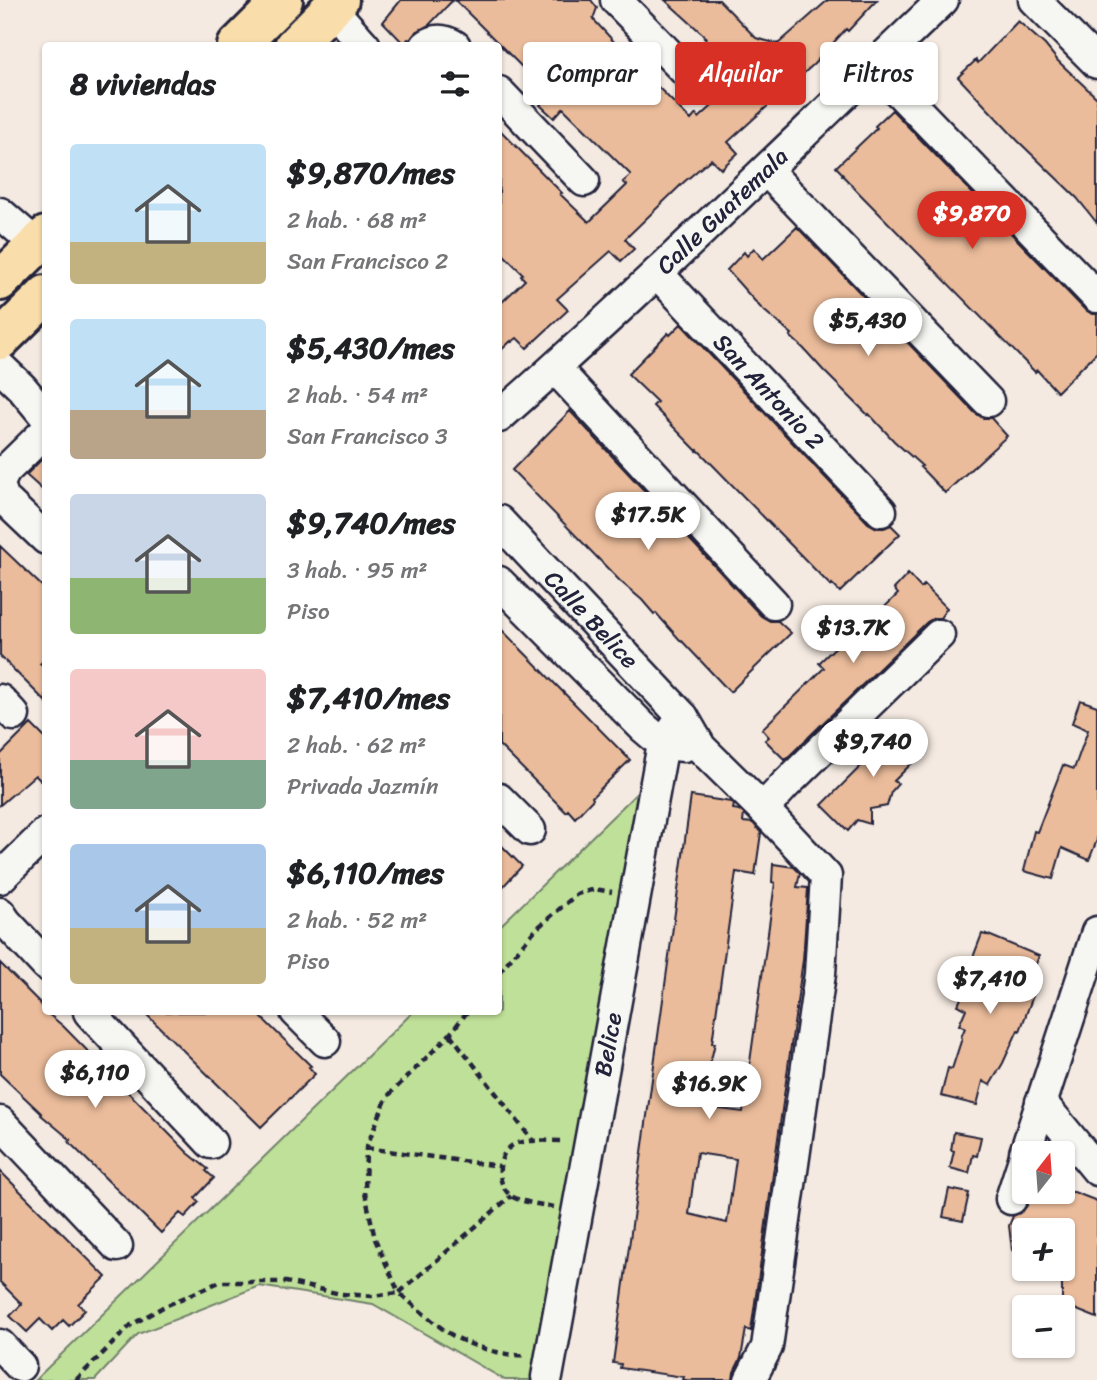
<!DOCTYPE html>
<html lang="es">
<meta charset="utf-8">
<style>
:root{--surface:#fff;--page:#f2f2f2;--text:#202124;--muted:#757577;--accent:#d93025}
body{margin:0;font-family:Sriracha,sans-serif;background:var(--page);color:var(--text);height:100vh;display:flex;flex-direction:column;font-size:26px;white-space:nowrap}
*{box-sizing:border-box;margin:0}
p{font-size:23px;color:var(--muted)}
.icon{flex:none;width:38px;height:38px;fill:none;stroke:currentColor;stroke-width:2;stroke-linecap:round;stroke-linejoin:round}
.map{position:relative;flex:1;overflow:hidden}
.side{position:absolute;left:42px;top:42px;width:460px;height:973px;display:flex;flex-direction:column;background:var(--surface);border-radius:7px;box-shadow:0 2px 5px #0004}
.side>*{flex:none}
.hud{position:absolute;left:523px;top:42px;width:467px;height:63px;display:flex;gap:14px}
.needle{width:46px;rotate:17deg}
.tools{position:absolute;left:1012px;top:1141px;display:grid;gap:14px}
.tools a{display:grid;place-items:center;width:63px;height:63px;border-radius:7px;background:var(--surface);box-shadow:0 2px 5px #0004;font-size:35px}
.price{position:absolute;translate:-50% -60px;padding:0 16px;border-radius:24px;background:#fff;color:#222;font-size:23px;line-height:46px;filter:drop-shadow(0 2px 4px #0008)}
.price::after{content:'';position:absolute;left:50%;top:42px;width:21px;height:16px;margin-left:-10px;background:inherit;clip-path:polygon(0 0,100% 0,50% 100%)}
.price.current{background:var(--accent);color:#fff}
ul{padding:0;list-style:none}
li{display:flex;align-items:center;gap:21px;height:175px;padding:0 28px}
li span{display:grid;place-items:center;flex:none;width:196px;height:140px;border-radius:7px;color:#555}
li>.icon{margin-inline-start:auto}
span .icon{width:84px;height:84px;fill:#fffc;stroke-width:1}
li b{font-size:30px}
h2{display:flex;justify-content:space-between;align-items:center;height:84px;padding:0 28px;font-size:30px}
.pill{padding:0 24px;border-radius:7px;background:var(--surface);box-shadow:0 2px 5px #0004;font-size:24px;line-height:63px}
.pill.current{background:var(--accent);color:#fff}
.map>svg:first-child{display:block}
.green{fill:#bfe098;stroke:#70816a;stroke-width:2}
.building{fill:#ebbc9b;stroke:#22223b;stroke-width:2;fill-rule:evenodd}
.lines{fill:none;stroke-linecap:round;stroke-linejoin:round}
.minor-casing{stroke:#22223b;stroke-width:35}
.major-casing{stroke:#22223b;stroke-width:44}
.path{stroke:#22223b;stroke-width:4.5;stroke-dasharray:7 5;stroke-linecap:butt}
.minor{stroke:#f6f6f2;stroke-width:30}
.major{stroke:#f9deab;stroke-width:38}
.labels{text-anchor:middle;stroke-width:6;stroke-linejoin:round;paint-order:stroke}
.street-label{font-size:24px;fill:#22223b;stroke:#f6f6f2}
</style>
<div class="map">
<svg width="1097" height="1380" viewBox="0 0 1097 1380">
<rect width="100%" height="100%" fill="#f4eae1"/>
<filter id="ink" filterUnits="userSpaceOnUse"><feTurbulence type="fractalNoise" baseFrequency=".0143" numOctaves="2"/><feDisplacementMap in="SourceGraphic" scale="14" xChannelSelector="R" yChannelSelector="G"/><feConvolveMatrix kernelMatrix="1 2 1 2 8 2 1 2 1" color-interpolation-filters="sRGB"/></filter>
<g filter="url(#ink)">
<!-- green -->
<path class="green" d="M643 787 531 1380H505L373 1304 259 1286 138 1334 95 1380H35L413 1012H499V927Z"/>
<!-- building -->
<path class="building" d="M401 0H453L429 25 416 32 410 40 408 39 404 44 383 22Z
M455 0H591L597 8 593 19 653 84 654 83 691 120 696 114 699 118 722 97 740 80 737 77 739 75 720 55 721 54 704 38 706 37 665 0H719L756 38 778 44 828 0H877L848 31 846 29 814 64 728 142 738 153 721 169 711 159 684 182 625 239 634 249 621 261 611 251 557 299 568 310 527 348 517 338 512 342 511 341 499 352V305L525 280 521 276 523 274 499 250V129L562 193 560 194 589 222 627 185 623 182 631 175 563 108 554 118 540 105 550 95Z
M1018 21 1045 45 1058 61 1097 98V223L1077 198 1018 141 958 77 976 60 978 63Z
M892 110 1084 309 1092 314H1097V352L1057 392 1037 370 1035 372 860 194 842 175 843 174 836 167 877 128 875 126Z
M797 227 975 413 983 418H991L1007 436 945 493 920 467 922 466 894 441 869 414 868 415 823 370 804 349 790 336 792 334 761 308 727 270 744 252 747 256 754 248 763 259Z
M681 324 868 523 877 528H884L891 525 900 534 840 592 832 584 831 586 698 450 697 451 653 406 657 402 628 374 668 333 670 335Z
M570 411 761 616 770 621H778L791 633 730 692 681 640H680L656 613 654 614 642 600 620 581 512 470Z
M44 457 46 459V493L26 475Z
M0 546 46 590V616L42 620 46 623V658L40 664 46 669V702L0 656Z
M908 574 921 588 924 585 947 608 940 618H934L927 622 785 760 765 740 769 737 762 729 824 668 819 663 855 628 859 632 898 594 894 589Z
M499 627 630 760 592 797 593 799 575 818 568 810 566 812 499 745Z
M1080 700 1097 706V840L1089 860 1062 848 1053 879 1024 871 1034 831 1037 832 1063 765 1074 769 1088 730 1072 723Z
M892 722 915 745 912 749 919 756 894 781 898 784 891 792 887 806 870 809V824L857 820 848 831 822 805 873 754 866 748Z
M31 724 46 739V786L35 775 0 805V755Z
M691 796 731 802 734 805 733 809 739 810 744 814 743 822 753 823 761 833 755 875 736 872 712 1043H715L708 1073 704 1107 743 1112 775 883 772 882 773 864 794 867 800 873 797 887 808 888 803 960 751 1331 746 1329 741 1358 734 1372 733 1380H683L684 1377 620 1368 621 1364 613 1363ZM697 1153 736 1159 727 1223 689 1214Z
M499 843 522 866 499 891Z
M982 934 986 935V934L1039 956 1029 982 1037 985 1020 1031 1018 1030 1003 1063 990 1085 983 1081 977 1105 941 1096 948 1068 952 1069 962 1038 961 1037 965 1028 959 1025 966 1009 958 1005 977 962 972 960Z
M0 963 39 1002 46 1012 63 1026 188 1153 208 1169 206 1171 214 1178 195 1198 199 1202 185 1217 180 1213 161 1233 76 1149 69 1142 71 1140 41 1115 42 1114 0 1074Z
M144 1012H256L311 1066 309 1067 315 1074 261 1127Z
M954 1132 981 1137 977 1156 973 1155 969 1173 950 1168 954 1151 951 1150Z
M0 1171 106 1277 78 1304 85 1310 69 1326 63 1320 52 1331 40 1319 27 1332 10 1316 22 1304 0 1282Z
M949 1189 969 1193 963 1221 943 1217Z
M1032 1192H1074L1097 1201V1318L1062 1304V1279L1048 1274 1050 1269H1062V1230H1024V1256L1012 1250 1009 1226 1013 1216 1023 1211 1028 1204Z"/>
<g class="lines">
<defs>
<g id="minor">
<path d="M616 0 694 80"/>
<path d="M1034 0 1097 63"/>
<path d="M331 8 365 46"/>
<path d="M426 46C436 38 445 40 455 46"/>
<path d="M874 66 1097 297"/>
<path d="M499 92 584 181"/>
<path d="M766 170 988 401"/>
<path d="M0 213 37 245"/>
<path id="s1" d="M657 273 881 511"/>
<path d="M0 367 22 388 46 417"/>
<path d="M555 368 774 604"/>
<path id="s2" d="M499 417C651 283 796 140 943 0"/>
<path d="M0 481 5 471 46 431"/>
<path d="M0 488 4 499 46 539"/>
<path id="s3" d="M499 521 683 717 701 748 763 809 826 876 820 974 767 1347 750 1380"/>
<path d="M499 582 643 727 663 744 684 746"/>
<path d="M0 700 14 715"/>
<path d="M499 799 530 830"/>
<path d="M763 809 785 785 939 635"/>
<path d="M0 878 46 833"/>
<path d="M0 913 6 922 46 965"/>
<path d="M89 1012 211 1143"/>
<path d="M296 1012 325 1041"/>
<path d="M1041 1102 1097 1170"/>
<path d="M0 1122 117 1246"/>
<path d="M1025 1153 1097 932"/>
<path d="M1011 1199 1024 1159"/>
<path d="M0 1345 20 1366"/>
<path id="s4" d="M547 1377 663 744 683 717"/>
</g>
<path id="major" d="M237 46 283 0
M294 46 339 0
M0 281 46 236
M0 340 46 295"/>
</defs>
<!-- minor casing -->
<use href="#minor" class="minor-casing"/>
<!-- major casing -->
<use href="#major" class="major-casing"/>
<!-- path -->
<path class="path" d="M499 972 535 930 577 894 595 889 612 892
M467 1012 450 1034 387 1097 366 1148 365 1193 375 1239 399 1293 511 1196
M450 1034 533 1141
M366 1148 499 1166
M554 1207C543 1205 520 1202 511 1196 495 1184 496 1152 515 1144 526 1139 553 1141 565 1141
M76 1380 131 1325 163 1307 219 1282H286L341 1294 372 1296 399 1293C415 1306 430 1320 447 1332 466 1345 504 1357 527 1355"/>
<!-- minor -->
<use href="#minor" class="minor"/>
<!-- major -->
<use href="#major" class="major"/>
</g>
</g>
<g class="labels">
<!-- street labels -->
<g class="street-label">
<text dy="8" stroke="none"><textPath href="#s2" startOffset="304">Calle Guatemala</textPath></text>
<text dy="8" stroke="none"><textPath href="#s1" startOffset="163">San Antonio 2</textPath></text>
<text dy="8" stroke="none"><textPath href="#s3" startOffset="135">Calle Belice</textPath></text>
<text dy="8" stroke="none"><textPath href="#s4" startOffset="338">Belice</textPath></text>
</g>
</g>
</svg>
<div class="tools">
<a><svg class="needle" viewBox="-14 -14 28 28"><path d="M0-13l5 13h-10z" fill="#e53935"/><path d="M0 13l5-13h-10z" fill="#757577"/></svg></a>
<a>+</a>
<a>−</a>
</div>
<b class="price current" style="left:972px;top:251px">$9,870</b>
<b class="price" style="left:868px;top:358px">$5,430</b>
<b class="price" style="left:648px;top:552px">$17.5K</b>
<b class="price" style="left:853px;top:665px">$13.7K</b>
<b class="price" style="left:873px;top:779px">$9,740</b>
<b class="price" style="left:990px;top:1016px">$7,410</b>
<b class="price" style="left:95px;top:1110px">$6,110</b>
<b class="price" style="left:709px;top:1121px">$16.9K</b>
<div class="hud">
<a class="pill">Comprar</a>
<a class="pill current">Alquilar</a>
<a class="pill">Filtros</a>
</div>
<section class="side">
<h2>8 viviendas<svg class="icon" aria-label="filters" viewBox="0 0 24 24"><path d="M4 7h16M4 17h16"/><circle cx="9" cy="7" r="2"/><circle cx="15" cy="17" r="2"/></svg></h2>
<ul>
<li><span style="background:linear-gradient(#bfe0f5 70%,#c2b280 0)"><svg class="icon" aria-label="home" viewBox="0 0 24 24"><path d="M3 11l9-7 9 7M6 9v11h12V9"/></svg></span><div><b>$9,870/mes</b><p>2 hab. · 68 m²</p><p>San Francisco 2</p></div></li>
<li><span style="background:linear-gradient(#bfe0f5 65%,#b9a48a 0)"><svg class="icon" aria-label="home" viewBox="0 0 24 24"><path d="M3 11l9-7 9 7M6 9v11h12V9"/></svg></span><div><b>$5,430/mes</b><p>2 hab. · 54 m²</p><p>San Francisco 3</p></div></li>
<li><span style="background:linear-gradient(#c9d6e8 60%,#8fb573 0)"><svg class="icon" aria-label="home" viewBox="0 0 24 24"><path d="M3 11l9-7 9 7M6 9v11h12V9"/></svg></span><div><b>$9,740/mes</b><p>3 hab. · 95 m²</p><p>Piso</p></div></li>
<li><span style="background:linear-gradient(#f6c9c9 65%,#7fa58c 0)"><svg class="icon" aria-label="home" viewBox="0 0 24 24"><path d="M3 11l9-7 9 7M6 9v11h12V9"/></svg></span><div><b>$7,410/mes</b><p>2 hab. · 62 m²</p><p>Privada Jazmín</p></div></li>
<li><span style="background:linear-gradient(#a9c7e8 60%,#c2b280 0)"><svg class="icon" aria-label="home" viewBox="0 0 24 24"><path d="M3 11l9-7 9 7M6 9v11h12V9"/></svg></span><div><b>$6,110/mes</b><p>2 hab. · 52 m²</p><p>Piso</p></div></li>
</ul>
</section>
</div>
